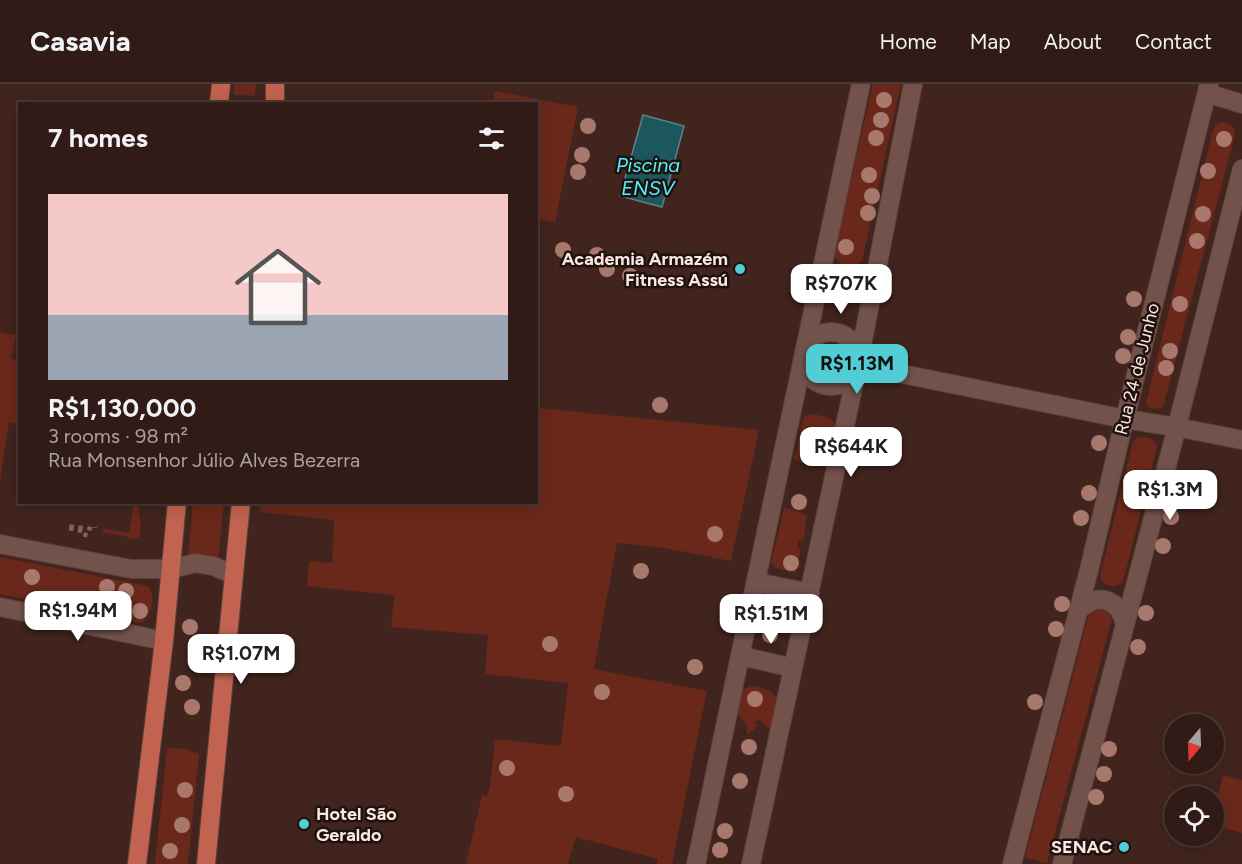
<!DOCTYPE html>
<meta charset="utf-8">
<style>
:root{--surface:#311b16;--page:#39241f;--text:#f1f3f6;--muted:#a8a1a1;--line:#4c3935;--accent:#52ccd5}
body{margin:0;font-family:Figtree,sans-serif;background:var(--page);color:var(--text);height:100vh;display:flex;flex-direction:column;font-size:22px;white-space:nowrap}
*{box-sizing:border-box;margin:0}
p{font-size:20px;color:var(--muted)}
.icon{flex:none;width:33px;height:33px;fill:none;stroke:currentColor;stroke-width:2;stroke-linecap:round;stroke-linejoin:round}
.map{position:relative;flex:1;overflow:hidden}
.panel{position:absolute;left:18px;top:18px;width:520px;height:402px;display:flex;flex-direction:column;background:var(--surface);border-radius:0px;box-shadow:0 3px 15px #0003,0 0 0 2px var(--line)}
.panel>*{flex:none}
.needle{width:39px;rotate:199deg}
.fabs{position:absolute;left:1164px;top:630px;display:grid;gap:12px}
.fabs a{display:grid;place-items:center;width:60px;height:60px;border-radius:50%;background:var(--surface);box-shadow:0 3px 15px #0003,0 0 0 2px var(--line);font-size:30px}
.price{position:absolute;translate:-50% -51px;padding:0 14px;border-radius:12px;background:#fff;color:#222;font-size:20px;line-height:39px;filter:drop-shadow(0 2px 3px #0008)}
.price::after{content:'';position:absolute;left:50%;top:36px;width:18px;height:14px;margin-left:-9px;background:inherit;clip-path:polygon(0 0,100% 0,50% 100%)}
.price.on{background:var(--accent);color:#111}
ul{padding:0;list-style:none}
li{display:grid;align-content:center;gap:12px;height:318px;padding:0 30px}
li span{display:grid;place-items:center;height:186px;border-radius:0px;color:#555}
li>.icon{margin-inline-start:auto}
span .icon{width:108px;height:108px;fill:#fffc;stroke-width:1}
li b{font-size:26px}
h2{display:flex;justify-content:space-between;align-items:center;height:72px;padding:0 30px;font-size:26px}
header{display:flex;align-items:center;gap:36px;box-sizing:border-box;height:84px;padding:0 30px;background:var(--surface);border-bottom:2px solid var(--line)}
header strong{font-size:28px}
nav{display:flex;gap:33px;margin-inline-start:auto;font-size:21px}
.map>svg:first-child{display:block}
.green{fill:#69281a}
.water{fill:#1b575c;stroke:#5e8284;stroke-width:1.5}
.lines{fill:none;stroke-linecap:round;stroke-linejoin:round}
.minor-casing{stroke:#5a413c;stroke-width:20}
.major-casing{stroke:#5a413c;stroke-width:20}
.path{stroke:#7f655f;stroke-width:4;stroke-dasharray:4.5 4.5;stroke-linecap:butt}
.minor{stroke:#73524b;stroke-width:18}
.major{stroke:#c16350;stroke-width:18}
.tree{fill:#a9786d}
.poi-dot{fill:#52ccd5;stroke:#1f110e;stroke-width:2}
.labels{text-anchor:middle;stroke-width:5;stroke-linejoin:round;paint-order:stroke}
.poi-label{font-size:18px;font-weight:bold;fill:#fce8e3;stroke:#1f110e;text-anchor:end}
.street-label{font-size:18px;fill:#fce8e3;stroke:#1f110e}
.water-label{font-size:20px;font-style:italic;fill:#50f1fc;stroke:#1f110e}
</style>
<header>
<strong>Casavia</strong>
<nav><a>Home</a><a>Map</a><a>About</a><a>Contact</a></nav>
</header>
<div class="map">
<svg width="1242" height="780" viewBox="0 0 1242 780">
<rect width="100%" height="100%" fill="#41241e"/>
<!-- green -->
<path class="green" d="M234 0H256L255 11 252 12 235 11 234 8Z
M873 0H901L862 177C853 187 838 184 834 170Z
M495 7 578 23 555 138 537 135V20L493 19Z
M1219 39C1227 38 1235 42 1235 51L1163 323C1156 326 1149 326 1146 319L1213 46 1216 41Z
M0 248 16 251 11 274 19 277 20 340 9 339 0 397Z
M537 324 759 346 731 477 665 464 617 459 594 585 707 607 672 780H657L658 775 576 753 568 780H466L482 711 487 712 490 702 495 655 561 662 568 599 485 590 488 551 391 543 394 511 307 502 309 477 332 479 334 436 260 428 261 418H537Z
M813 330 830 334 837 342 834 353 830 352 827 355 828 358 833 360 829 376 818 370V374L821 379 816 382 794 376 804 333Z
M1138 353C1147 352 1154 355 1157 363L1123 498C1115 505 1103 503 1100 492L1133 358Z
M134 419H139C137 431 144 442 139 453L133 455 124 452 103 448V445L129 449Z
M193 419H224L218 478 188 473Z
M784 424 800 428 806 432 807 434 803 457 799 456 797 464 801 465 796 489 776 484 771 479Z
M0 473 148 502C157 516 152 528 141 539L0 510Z
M1095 524C1103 525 1111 527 1112 535L1047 779 1025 774 1089 529Z
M755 602 770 607 778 614 772 647 759 635 755 638 758 642 747 651V641L735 627C739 613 738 604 755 602Z
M167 664 185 665 199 670 188 780H155Z
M1223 691 1242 696V749L1214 741V730Z"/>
<!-- water -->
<path class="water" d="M643 31 684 42 662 123 620 112Z"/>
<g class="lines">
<defs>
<path id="minor" d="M1207 9 1242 20
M804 275a27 27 0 1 1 54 0a27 27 0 1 1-54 0Z
M858 281 1125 335 1176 343 1242 356
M0 460 131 485H171L195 479 213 482 234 491
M756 498 810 509
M0 523 164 557
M1079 526C1098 507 1120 515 1125 541
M741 572 793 584
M696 780 861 0
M751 780 858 281 913 0
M1012 780 1089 486 1122 346 1209 0
M1062 780 1173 358 1242 85"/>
<path id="major" d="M275 0V20
M219 20 221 0
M137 780 164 557 177 418
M206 780 241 418"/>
</defs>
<!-- minor casing -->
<use href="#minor" class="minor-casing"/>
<!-- major casing -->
<use href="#major" class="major-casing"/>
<!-- path -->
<path class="path" d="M85 453 86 448 68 444V442L95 445V443"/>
<!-- minor -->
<use href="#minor" class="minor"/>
<!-- major -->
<use href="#major" class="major"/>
</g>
<!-- trees -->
<g class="tree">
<circle cx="884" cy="16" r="8"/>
<circle cx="881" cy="36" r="8"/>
<circle cx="588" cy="42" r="8"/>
<circle cx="876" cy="54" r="8"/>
<circle cx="1224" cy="55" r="8"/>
<circle cx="582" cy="71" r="8"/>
<circle cx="1208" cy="87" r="8"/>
<circle cx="578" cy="88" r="8"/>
<circle cx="869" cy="91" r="8"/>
<circle cx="872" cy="112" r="8"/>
<circle cx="868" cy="129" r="8"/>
<circle cx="1203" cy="130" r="8"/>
<circle cx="1197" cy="157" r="8"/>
<circle cx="846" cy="163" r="8"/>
<circle cx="563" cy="166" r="8"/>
<circle cx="597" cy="171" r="8"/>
<circle cx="607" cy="185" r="8"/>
<circle cx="630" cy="192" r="8"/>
<circle cx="1134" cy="215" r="8"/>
<circle cx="1180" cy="220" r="8"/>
<circle cx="1128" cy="253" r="8"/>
<circle cx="1170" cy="267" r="8"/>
<circle cx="1123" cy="272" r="8"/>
<circle cx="1166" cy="284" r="8"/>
<circle cx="660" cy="321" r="8"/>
<circle cx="815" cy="355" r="8"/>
<circle cx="1099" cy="359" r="8"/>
<circle cx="811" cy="374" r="8"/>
<circle cx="1089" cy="409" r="8"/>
<circle cx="799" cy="418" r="8"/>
<circle cx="1171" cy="433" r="8"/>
<circle cx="1081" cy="434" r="8"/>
<circle cx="715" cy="450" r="8"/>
<circle cx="1163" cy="462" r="8"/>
<circle cx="791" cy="479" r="8"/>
<circle cx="641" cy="487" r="8"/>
<circle cx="32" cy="493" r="8"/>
<circle cx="107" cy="503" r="8"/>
<circle cx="126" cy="507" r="8"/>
<circle cx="1062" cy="520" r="8"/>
<circle cx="95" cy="522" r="8"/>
<circle cx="778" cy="525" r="8"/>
<circle cx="121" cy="527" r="8"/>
<circle cx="140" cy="527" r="8"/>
<circle cx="1146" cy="529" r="8"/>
<circle cx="190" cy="543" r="8"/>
<circle cx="1056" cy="545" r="8"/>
<circle cx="770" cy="551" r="8"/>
<circle cx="550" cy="560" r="8"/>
<circle cx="1138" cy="563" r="8"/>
<circle cx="199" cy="566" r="8"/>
<circle cx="695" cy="583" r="8"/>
<circle cx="183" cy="599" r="8"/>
<circle cx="602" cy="608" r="8"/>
<circle cx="755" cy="615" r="8"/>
<circle cx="1035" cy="618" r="8"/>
<circle cx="192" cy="623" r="8"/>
<circle cx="749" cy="663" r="8"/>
<circle cx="1109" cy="665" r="8"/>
<circle cx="507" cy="684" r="8"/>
<circle cx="1104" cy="690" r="8"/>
<circle cx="740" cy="697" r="8"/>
<circle cx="185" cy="706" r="8"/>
<circle cx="566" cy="710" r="8"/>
<circle cx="1096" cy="713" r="8"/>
<circle cx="182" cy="741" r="8"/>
<circle cx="725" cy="747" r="8"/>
<circle cx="720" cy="766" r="8"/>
<circle cx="170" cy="767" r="8"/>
</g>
<!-- markers -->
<g class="poi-dot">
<circle cx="740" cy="185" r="6"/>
<circle cx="304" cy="740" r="6"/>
<circle cx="1124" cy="763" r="6"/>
</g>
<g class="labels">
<!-- poi labels -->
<g class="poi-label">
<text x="728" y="181">Academia Armazém<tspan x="728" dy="21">Fitness Assú</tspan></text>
<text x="316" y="736" text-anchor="start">Hotel São<tspan x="316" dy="21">Geraldo</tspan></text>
<text x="1112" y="769">SENAC</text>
</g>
<!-- street labels -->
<g class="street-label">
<text transform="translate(1137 285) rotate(-76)" y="6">Rua 24 de Junho</text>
</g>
<!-- water labels -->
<g class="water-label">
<text x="648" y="88">Piscina<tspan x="648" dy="23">ENSV</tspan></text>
</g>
</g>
</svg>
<div class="fabs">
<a><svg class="needle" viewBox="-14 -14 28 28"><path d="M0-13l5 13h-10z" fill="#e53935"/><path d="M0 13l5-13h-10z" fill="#a8a1a1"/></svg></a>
<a><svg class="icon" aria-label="locate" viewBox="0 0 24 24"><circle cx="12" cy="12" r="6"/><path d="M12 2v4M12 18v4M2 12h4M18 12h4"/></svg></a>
</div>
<b class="price" style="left:841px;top:231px">R$707K</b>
<b class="price on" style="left:857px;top:311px">R$1.13M</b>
<b class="price" style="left:851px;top:394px">R$644K</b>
<b class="price" style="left:1170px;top:437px">R$1.3M</b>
<b class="price" style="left:78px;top:558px">R$1.94M</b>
<b class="price" style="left:771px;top:561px">R$1.51M</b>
<b class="price" style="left:241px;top:601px">R$1.07M</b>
<section class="panel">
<h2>7 homes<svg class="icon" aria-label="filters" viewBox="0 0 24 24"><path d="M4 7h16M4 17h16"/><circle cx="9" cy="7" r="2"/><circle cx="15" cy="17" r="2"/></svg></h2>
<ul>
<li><span style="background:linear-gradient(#f6c9c9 65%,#9aa5b1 0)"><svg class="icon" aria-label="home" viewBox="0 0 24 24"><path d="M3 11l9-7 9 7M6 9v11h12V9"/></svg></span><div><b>R$1,130,000</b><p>3 rooms · 98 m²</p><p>Rua Monsenhor Júlio Alves Bezerra</p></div></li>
</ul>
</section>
</div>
